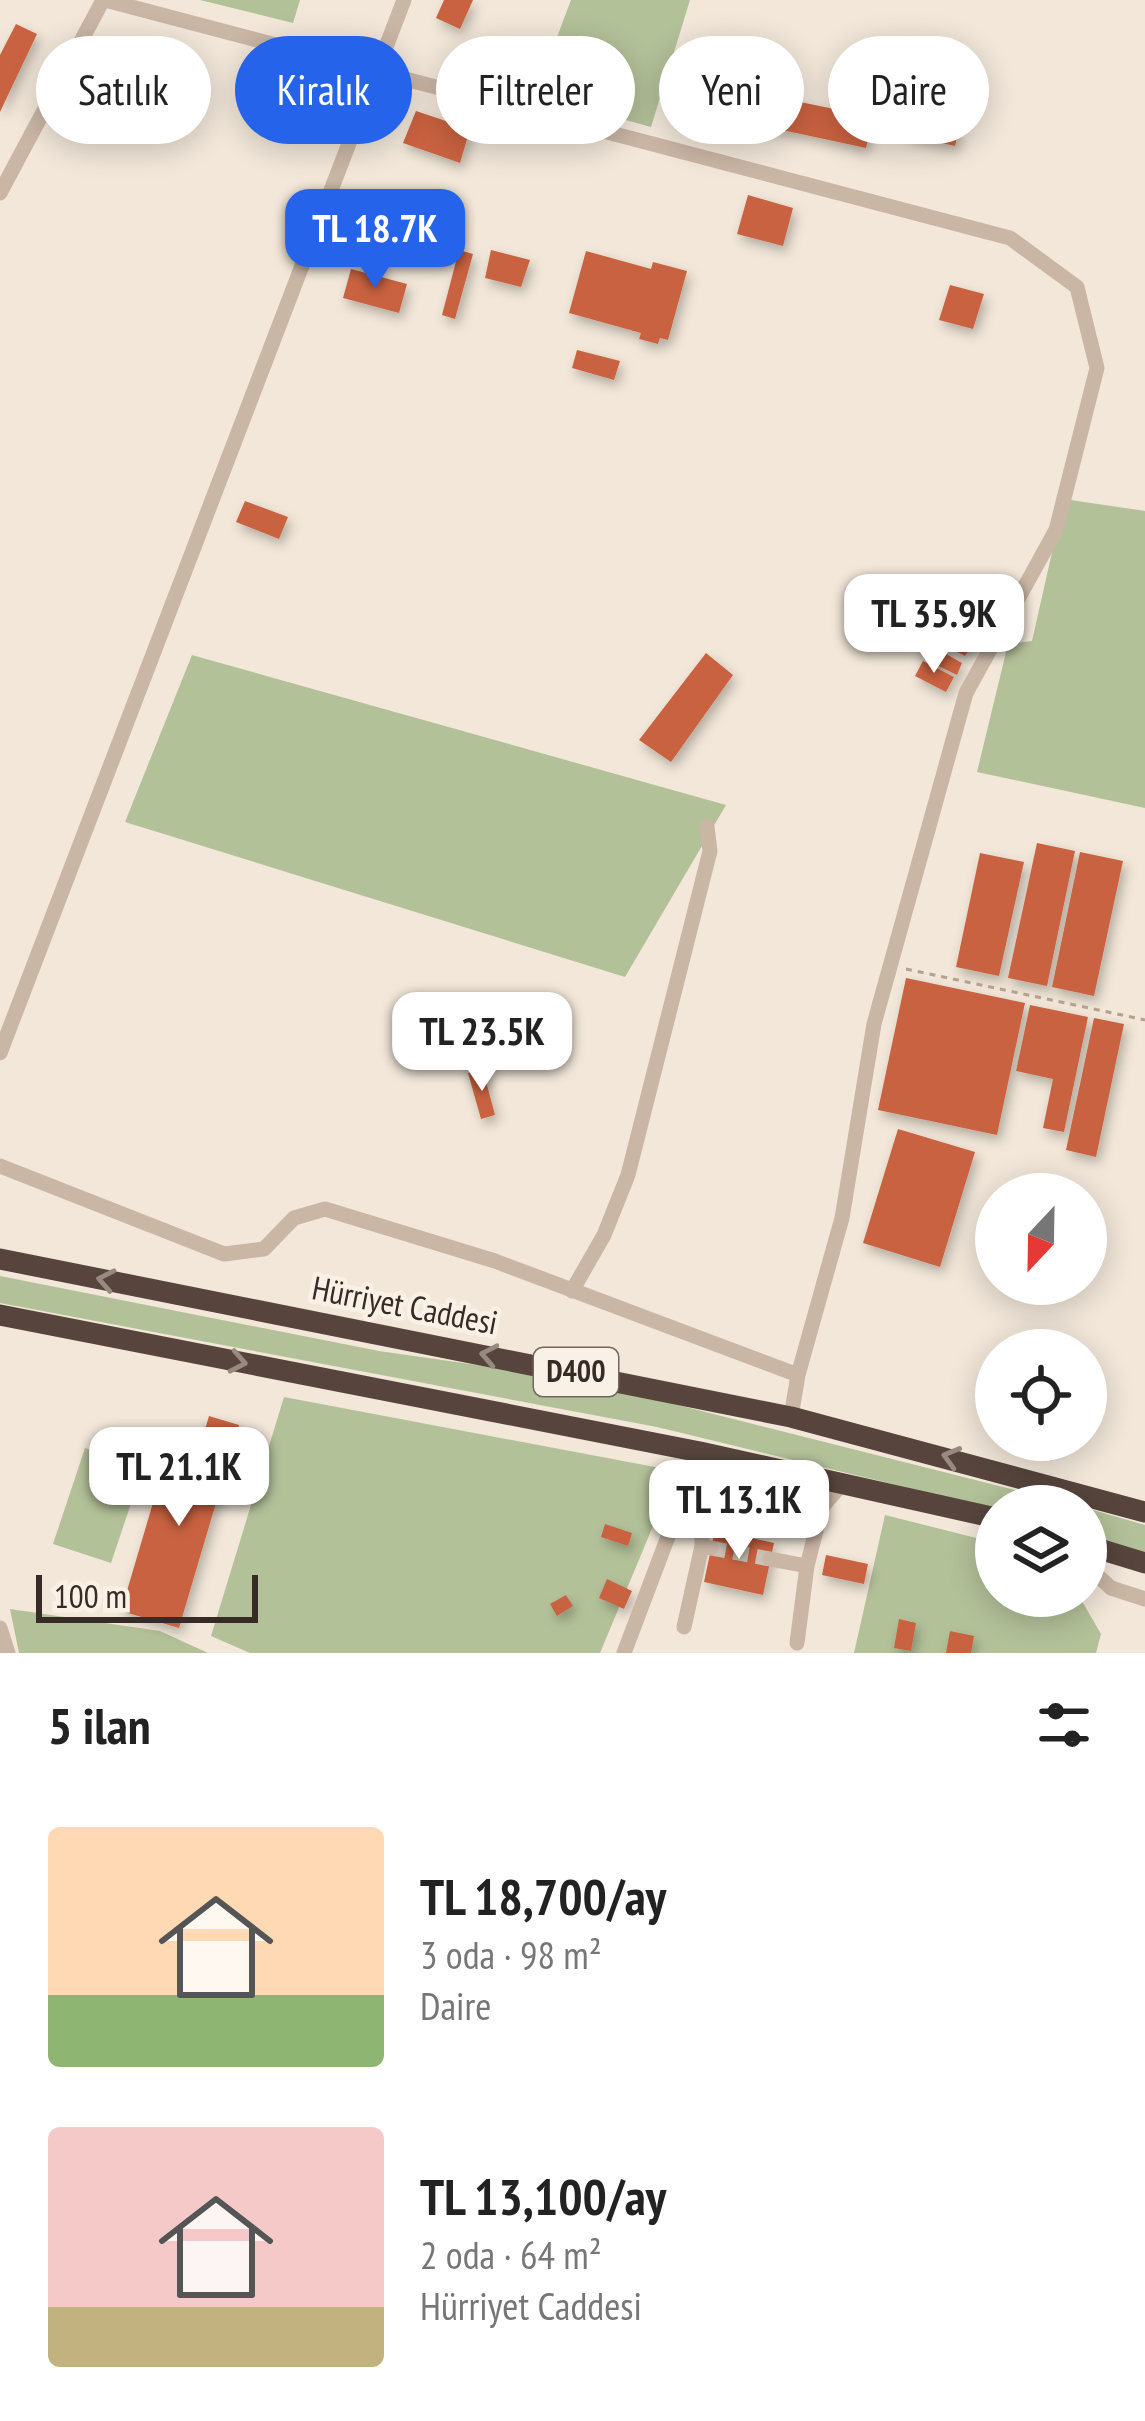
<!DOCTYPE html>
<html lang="tr">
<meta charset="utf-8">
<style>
:root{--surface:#fff;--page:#f2f2f2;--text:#222;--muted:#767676;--accent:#2563eb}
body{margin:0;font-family:"PT Sans Narrow",sans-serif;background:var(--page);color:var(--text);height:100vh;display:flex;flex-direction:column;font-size:45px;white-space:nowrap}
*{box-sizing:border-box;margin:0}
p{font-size:39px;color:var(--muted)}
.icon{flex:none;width:66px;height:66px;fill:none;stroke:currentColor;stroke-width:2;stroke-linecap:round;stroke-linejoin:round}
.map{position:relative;height:1653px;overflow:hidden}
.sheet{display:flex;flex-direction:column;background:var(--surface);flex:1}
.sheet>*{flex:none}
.top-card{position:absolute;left:36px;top:36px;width:1074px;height:108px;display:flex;gap:24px}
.needle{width:78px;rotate:202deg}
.fabs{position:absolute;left:975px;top:1173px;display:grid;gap:24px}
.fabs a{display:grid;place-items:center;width:132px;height:132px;border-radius:50%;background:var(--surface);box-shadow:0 6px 30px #0003;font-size:60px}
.scale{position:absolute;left:36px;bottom:30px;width:222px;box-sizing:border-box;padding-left:12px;border:6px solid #362b27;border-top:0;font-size:33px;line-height:42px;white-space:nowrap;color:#362b27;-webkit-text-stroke:9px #faf1e6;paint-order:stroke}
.price{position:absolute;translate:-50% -102px;padding:0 27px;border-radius:24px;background:#fff;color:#222;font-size:39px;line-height:78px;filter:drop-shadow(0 3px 6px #0008)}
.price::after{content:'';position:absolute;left:50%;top:72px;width:36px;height:27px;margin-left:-18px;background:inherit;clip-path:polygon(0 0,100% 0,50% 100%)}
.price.selected{background:var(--accent);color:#fff}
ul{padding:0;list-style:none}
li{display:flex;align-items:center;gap:36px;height:300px;padding:0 48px}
li span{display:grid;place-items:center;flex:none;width:336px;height:240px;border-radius:12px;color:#555}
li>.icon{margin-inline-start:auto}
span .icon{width:144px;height:144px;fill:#fffc;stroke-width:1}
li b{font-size:51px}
h2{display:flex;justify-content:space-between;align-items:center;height:144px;padding:0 48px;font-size:51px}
.pill{padding:0 42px;border-radius:54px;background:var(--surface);box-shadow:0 6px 30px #0003;font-size:42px;line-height:108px}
.pill.selected{background:var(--accent);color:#fff}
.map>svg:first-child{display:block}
.green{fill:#b3c199}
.building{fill:#c96240;filter:url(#shadow)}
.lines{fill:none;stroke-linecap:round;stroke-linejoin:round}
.minor-tunnel{stroke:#ccc1b5;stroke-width:15;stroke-dasharray:15 8;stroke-linecap:butt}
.path{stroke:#b6a08f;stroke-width:3;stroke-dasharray:6 6;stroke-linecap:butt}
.minor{stroke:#cab6a5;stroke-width:15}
.highway{stroke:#57453d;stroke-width:21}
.oneway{stroke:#988a81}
.labels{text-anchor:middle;stroke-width:9;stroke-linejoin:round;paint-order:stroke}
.shield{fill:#faf1e6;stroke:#716660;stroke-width:3}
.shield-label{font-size:30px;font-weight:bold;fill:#362b27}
.street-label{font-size:33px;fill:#362b27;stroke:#faf1e6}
</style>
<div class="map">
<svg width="1145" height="1653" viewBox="0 0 1145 1653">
<defs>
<filter id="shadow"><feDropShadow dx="3.5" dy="6" stdDeviation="6" flood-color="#0004"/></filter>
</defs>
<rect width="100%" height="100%" fill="#f2e7d9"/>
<!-- green -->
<path class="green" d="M200 0H300L293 23Z
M571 0H690L651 127 535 95Z
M1064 499 1145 511V808L977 772 1008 644 1032 641Z
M192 655 726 805 625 977 125 822Z
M0 1276 379 1351 526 1372 670 1403 1078 1506 996 1509 657 1427 0 1303Z
M284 1397 676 1471 600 1653H250L211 1636Z
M85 1448 143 1468 111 1563 53 1544Z
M1086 1508 1145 1525V1553L1086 1536Z
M885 1515 996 1543V1596H1079L1101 1634 1096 1653H854Z
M10 1609 160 1631 208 1653H19Z"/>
<!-- building -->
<path class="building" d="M444 0H473L460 29 436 18Z
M16 24 37 34 0 112V55Z
M742 90 873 117 866 148 736 120Z
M416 111 470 129 460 163 403 143Z
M908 118 959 129 955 146 904 135Z
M748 195 793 208 783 246 737 234Z
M459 250 473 254 455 319 442 315Z
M491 250 530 260 521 287 485 278Z
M586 251 651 269 653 262 687 271 668 340 660 338 658 344 639 339 641 333 569 313Z
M351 269 407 284 399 313 343 298Z
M950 285 984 294 973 329 939 320Z
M577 350 620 361 614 380 572 368Z
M245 501 288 517 279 539 236 522Z
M957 632 973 642 965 656 948 647Z
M932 646 962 663 957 675 924 659Z
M706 653 733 675 671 762 639 740Z
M923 661 954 677 946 692 915 676Z
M1037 843 1075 851 1047 986 1008 978Z
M1080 852 1123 861 1094 996 1052 987Z
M980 853 1024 862 999 976 956 967Z
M906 978 1025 1003 997 1135 878 1110Z
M1030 1005 1088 1017 1064 1132 1043 1128 1053 1079 1016 1071Z
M1094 1018 1124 1024 1096 1157 1066 1150Z
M483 1070 495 1115 481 1119 468 1073Z
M898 1129 975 1152 940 1267 863 1243Z
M209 1416 239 1425 179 1628 121 1611 166 1459 194 1467Z
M605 1524 632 1533 628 1546 601 1537Z
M715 1530 774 1543 763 1595 704 1582Z
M826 1555 868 1564 864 1584 822 1575Z
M607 1579 632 1591 624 1609 599 1598Z
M566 1595 573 1606 557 1616 550 1604Z
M899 1619 916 1623 911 1651 894 1648Z
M950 1631 974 1636 971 1653H946Z"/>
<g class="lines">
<!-- minor-tunnel -->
<path class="minor-tunnel" d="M711 1548 770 1559"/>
<!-- path -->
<path class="path" d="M906 969 1145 1020"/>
<!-- minor -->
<path class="minor" d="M105 0 1010 238 1077 287 1097 368 1056 530 966 693 874 1024 842 1218 798 1375 791 1417
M0 193 103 0
M0 1053 404 0
M0 1166 224 1254 264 1249 294 1218 325 1209 495 1261 798 1375
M572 1291 604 1235 628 1175 710 851 707 827
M702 1461V1546L711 1548
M770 1559 807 1566 822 1507 842 1484
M1086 1565 1111 1588 1145 1599
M684 1627 702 1546
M0 1628 8 1653
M797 1643 807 1566
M624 1653 700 1452"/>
<!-- highway -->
<path class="highway" d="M0 1259 791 1417 1145 1512
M0 1315 700 1452 996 1518
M1086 1545 1145 1563"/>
</g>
<!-- one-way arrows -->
<defs><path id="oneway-chevron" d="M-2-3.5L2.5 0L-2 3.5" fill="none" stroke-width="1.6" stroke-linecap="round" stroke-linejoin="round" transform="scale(3)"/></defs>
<g class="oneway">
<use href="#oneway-chevron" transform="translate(106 1280) rotate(-169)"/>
<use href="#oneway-chevron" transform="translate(489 1355) rotate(-169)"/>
<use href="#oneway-chevron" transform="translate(238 1362) rotate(11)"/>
<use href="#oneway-chevron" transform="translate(951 1457) rotate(-164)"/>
</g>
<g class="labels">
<!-- shield labels -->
<rect class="shield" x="534" y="1348" width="84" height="48" rx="9"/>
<g class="shield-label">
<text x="576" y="1382">D400</text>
</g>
<!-- street labels -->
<g class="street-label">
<text transform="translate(405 1305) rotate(11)" y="12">Hürriyet Caddesi</text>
</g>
</g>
</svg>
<div class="fabs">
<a><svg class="needle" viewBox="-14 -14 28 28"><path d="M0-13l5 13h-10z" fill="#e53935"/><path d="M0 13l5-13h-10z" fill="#767676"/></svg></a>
<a><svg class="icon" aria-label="locate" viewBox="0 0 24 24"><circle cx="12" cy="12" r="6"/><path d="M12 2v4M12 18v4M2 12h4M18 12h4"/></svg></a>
<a><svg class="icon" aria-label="layers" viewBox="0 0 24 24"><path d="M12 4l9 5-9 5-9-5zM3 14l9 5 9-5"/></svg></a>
</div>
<div class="scale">100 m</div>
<b class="price selected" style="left:375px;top:291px">TL 18.7K</b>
<b class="price" style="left:934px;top:676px">TL 35.9K</b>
<b class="price" style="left:482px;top:1094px">TL 23.5K</b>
<b class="price" style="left:179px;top:1529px">TL 21.1K</b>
<b class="price" style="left:739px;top:1562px">TL 13.1K</b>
<div class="top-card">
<a class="pill">Satılık</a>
<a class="pill selected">Kiralık</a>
<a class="pill">Filtreler</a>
<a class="pill">Yeni</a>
<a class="pill">Daire</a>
</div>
</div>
<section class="sheet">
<h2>5 ilan<svg class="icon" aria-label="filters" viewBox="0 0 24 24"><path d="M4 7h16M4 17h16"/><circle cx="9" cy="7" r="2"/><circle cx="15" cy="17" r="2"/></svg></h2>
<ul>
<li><span style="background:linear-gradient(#ffd9b3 70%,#8fb573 0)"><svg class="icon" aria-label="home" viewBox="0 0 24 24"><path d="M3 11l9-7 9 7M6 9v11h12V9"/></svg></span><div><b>TL 18,700/ay</b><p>3 oda · 98 m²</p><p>Daire</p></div></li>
<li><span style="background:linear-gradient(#f6c9c9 75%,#c2b280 0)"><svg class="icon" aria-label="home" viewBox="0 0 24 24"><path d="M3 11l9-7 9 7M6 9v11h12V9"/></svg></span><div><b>TL 13,100/ay</b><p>2 oda · 64 m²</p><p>Hürriyet Caddesi</p></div></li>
</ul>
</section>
